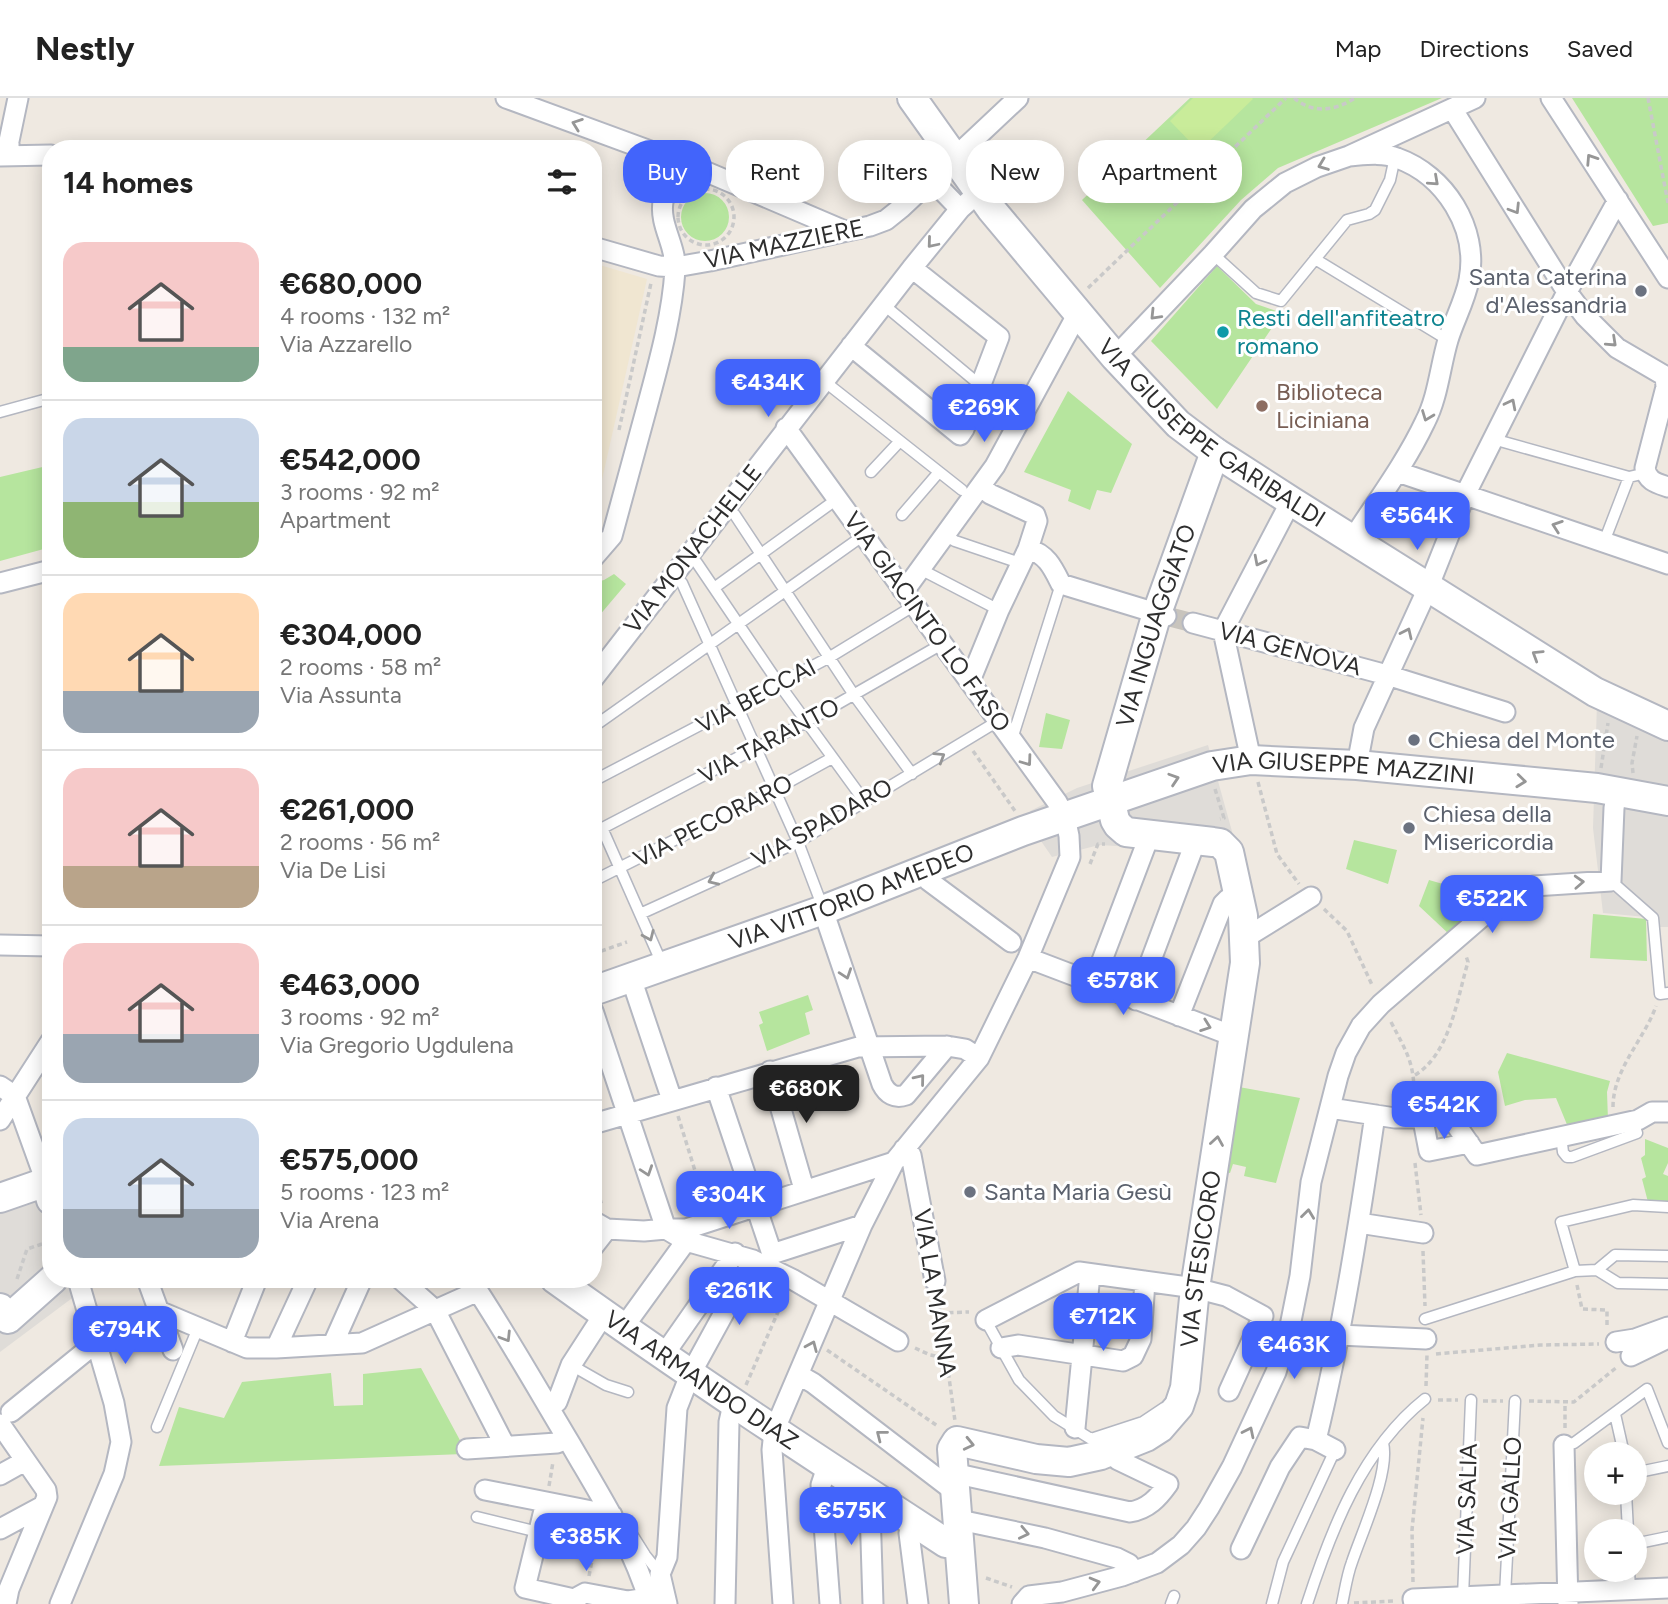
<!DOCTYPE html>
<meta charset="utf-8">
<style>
:root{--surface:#fff;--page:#f6f6f6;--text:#222;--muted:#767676;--line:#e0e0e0;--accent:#4264fb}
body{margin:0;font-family:Figtree,sans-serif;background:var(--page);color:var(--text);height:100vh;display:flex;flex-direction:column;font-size:26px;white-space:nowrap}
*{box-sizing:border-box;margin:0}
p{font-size:23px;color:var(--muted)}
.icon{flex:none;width:38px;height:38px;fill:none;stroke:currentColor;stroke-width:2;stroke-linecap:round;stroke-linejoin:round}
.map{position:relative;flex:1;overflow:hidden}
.sheet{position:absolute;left:42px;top:42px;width:560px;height:1148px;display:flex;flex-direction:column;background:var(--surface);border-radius:28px;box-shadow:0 4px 18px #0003}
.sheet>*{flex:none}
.guide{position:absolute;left:623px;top:42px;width:665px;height:63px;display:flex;gap:14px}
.controls{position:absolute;left:1584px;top:1344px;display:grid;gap:14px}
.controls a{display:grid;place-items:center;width:63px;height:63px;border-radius:50%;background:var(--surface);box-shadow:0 4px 18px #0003;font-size:35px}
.price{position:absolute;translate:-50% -60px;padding:0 16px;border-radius:14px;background:var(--accent);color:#fff;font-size:23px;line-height:46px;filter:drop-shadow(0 2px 4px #0008)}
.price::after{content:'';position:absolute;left:50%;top:42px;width:21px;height:16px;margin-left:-10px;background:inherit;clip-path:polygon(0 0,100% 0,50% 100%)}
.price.current{background:#222;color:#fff}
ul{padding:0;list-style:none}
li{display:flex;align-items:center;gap:21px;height:175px;padding:0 21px}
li+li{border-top:2px solid var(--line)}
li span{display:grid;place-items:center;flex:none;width:196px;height:140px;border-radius:21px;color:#555}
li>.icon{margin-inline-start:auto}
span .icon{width:84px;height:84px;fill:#fffc;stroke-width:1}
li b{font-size:30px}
h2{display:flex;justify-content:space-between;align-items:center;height:84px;padding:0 21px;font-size:30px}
.tag{padding:0 24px;border-radius:28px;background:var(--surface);box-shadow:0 4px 18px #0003;font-size:24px;line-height:63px}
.tag.current{background:var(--accent);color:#fff}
header{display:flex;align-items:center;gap:42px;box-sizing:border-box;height:98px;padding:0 35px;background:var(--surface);border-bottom:2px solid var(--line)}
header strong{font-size:33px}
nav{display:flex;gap:38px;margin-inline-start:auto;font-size:24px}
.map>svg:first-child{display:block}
.education{fill:#f0e6d1}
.green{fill:#b6e59e}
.pitch{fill:#c9ec9a}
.plaza{fill:#dfdcd8}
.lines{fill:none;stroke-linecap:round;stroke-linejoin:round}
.street-tunnel{stroke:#c8c4bd;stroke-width:19;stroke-dasharray:19 10;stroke-linecap:butt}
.lane-casing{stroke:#b4b7c1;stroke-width:13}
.street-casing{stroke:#b4b7c1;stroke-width:23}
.secondary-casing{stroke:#b4b7c1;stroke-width:32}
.path{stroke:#c9c9c9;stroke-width:3.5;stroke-dasharray:5 3.5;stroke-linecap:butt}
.lane{stroke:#fff;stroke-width:10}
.street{stroke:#fff;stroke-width:19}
.secondary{stroke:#fff;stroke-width:28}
.oneway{stroke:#969696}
.worship-dot{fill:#6b7280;stroke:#fff;stroke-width:2.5}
.culture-dot{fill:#0f9aa8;stroke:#fff;stroke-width:2.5}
.education-dot{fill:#8d6e63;stroke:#fff;stroke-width:2.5}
.labels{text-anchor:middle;stroke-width:6;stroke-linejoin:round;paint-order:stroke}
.street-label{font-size:24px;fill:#2e2e2e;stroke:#fff}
.worship-label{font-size:24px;fill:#5b616d;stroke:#fff;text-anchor:start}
.culture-label{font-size:24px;fill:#0d838f;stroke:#fff;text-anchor:start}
.education-label{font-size:24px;fill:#785e54;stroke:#fff;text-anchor:start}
</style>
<header>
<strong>Nestly</strong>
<nav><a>Map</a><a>Directions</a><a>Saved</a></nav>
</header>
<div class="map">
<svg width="1668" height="1506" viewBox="0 0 1668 1506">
<rect width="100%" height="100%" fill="#efe9e1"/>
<!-- education -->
<path class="education" d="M593 165 647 181 593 422Z"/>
<!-- green -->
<path class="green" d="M1190 0H1442L1278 70 1241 102 1160 190 1082 102Z
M1572 0H1668V125L1653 128Z
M681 119a24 24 0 1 1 48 0a24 24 0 1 1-48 0Z
M1217 168 1256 206 1282 215 1217 311 1151 243Z
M1068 293 1132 346 1111 395 1097 392 1090 412 1068 403 1071 392 1024 374Z
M51 367V449L0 463V379Z
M614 476 626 486 593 525V485L604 482Z
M1046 615 1070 622 1062 651 1039 649Z
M1354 742 1397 752 1388 786 1346 771Z
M1429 782 1481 797V810L1450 837 1419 808Z
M1593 816 1646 821 1647 863 1590 860Z
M808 897 813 912 805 915 810 936 767 953 759 927 763 925 759 914Z
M1507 955 1610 983 1607 994 1608 1022 1568 1029 1556 1000 1525 1002 1505 1008 1498 974Z
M1239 989 1300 1000 1276 1085 1244 1078 1246 1069 1233 1066 1230 1075 1224 1074Z
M1645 1041 1668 1050V1065L1663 1076 1668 1078V1105L1648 1104 1642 1081 1646 1079 1641 1060 1645 1057Z
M421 1270 462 1346 463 1356 159 1368 179 1309 224 1320 242 1284 331 1275 334 1308 363 1307V1276Z"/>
<!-- pitch -->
<path class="pitch" d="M1193 0H1252L1253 1 1199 53 1170 23Z"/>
<!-- plaza -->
<path class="plaza" d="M1597 605 1668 616V829H1660L1646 819 1603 815 1593 730Z
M1208 647 1238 755 1099 747 1052 759 1041 743 1030 713 1077 690Z
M50 1068 51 1181H89L91 1186 0 1254V1085Z"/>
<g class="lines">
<!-- street-tunnel -->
<path class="street-tunnel" d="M1170 519 1193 525"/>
<defs>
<path id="lane" d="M1213 156 1256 195 1281 203 1347 122 1369 116 1375 112 1390 82 1395 59
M1315 161 1448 242
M884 207 980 287
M824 283 962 392
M0 314 51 300
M1493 341 1629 379 1646 375
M871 374 900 343
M725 409 735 417 854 597 912 676
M902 417 939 374
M944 437 955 443 1014 463
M1604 444 1629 379
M688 458 697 465 779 586 865 704
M920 471 999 512
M673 477 682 485 798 744 823 810
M714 490 837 401
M593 629 864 437
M1012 641 1061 486
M593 683 830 559 915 507
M602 730 663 868
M593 735 806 624 942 546
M593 783 774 692 832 660
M1611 783 1653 820 1660 896 1668 895
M640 816 798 744 998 623
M1561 1038 1563 1054 1567 1059H1572L1637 1035 1635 1029
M1597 1172 1615 1157 1668 1158
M1575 1173 1561 1124 1633 1107 1668 1109
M985 1221 1019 1282 1054 1318 1091 1341 1143 1324 1164 1310
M1425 1221 1575 1173 1597 1172 1618 1185 1668 1186
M571 1267 606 1287 628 1294
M1615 1316 1624 1356
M157 1329 198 1230
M1564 1347 1574 1345 1647 1291 1668 1345
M1634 1375 1668 1368
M1626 1395 1628 1433
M477 1419 538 1434
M628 1430 645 1457 660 1476
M1634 1446 1668 1439
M1629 1472 1630 1492
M1505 1497 1515 1303
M1463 1499 1471 1302
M1171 1506 1174 1498
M1272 1506 1283 1464 1335 1352
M1307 1506C1331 1432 1362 1351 1425 1301
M1342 1506C1345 1492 1347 1477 1352 1464 1362 1434 1390 1374 1383 1345"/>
<path id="street" d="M506 0 702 72 845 133
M1551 0 1668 180
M1453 12 1567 194 1585 218 1617 250 1665 278 1666 289 1645 370C1647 383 1656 385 1668 389
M0 58 51 57
M9 58V43L18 0
M1349 58C1364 57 1382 54 1397 60 1445 77 1479 130 1469 182 1465 203 1454 222 1448 242 1440 269 1438 299 1425 324 1405 366 1377 403 1352 442
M931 81 960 111
M593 149 659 168 676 169 710 163 870 128 886 122 901 110 1018 0
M851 248 960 337 964 331 999 239 912 170
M1115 259 1213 156 1253 111 1285 85 1317 69 1349 58 1475 0
M1398 374 1668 466
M981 388 990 396 1035 417 1037 423 1028 451C1047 456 1053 470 1061 486L1166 518
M593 460 612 438C624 395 635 352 647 309 659 264 672 218 675 172 677 149 659 127 663 104 667 84 683 75 702 72
M0 485 51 472
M902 491 910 485 995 368 1078 215
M1193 525 1387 577 1505 614
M593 581 912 170 960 111 978 95
M970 583 999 512 1028 451
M1251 662 1223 533 1291 403
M1357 667 1364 630 1428 490 1465 397 1567 194 1618 102
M923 773 929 783 1011 844
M823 812 882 986C887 996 895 1001 906 997L947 948
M1245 840 1311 799
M0 847 51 848
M1028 860 1233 938
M631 880 672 1002
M1093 886 1150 736
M1136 902 1196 742
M593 913 666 1131H686L894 1064
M1179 918 1223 806 1228 801 1238 797
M770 973 804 1091
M0 988 15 998 46 1084
M716 989 772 1156 862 1127
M1330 1010 1395 1020H1413L1445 1011 1477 1057 1638 1022 1652 1014H1668
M1422 1017 1429 1053 1469 1045
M0 1022 51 943
M593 1026 858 949 947 948 965 951 979 960
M904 1051 911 1057 935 1183
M593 1123 607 1131 644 1133 666 1131 686 1143 753 1162 792 1181 898 1243
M1359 1125 1423 1135
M593 1149 607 1131
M147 1181 173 1252
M400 1181 435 1212 505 1348
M470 1181C506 1235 538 1292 571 1347 601 1399 633 1448 650 1506
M159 1213 247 1250H276L362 1245 478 1193
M986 1222 1079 1174 1195 1190 1226 1198 1263 1218 1229 1293
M623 1230 686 1143
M1339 1237 1426 1241
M232 1244 257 1181
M1616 1244 1635 1241 1668 1229
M333 1246 362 1181
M276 1250 308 1181
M1001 1250 1018 1247 1123 1263 1133 1258 1141 1241 1145 1183
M663 1258 735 1155
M1631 1258 1664 1242
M799 1277 813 1285 954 1393
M549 1309 557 1304 571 1267 604 1216
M11 1314 97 1244
M0 1326 46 1392 47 1399 9 1491 6 1506
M1075 1330 1090 1176
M1564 1347 1568 1506
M467 1351 557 1345 567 1341
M1335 1352 1316 1342C1342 1235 1359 1126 1375 1017
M827 1369 821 1387 830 1506
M953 1375 1130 1414C1148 1411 1158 1400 1168 1386L1118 1362 1110 1353
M0 1377 25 1363
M485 1392 612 1417
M546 1404 525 1490 574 1501 585 1495 628 1503 648 1500
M912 1423 909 1435 918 1506
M957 1424H969L1045 1440 1117 1460 1129 1466 1134 1474
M0 1431 43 1408
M1241 1451 1280 1369 1300 1339 1316 1342
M60 1506 114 1376 121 1344 114 1305 79 1185 76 1181
M667 1506 660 1476 667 1459 677 1310 690 1277 753 1162
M725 1506 729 1324 733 1306
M783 1506 772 1352 774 1333 862 1127 894 1064 979 960 1028 860 1070 759 1069 738 1065 719 1057 704 786 330
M873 1506 870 1411 874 1400
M1022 1506 1029 1498 1062 1494 1122 1478 1157 1465 1181 1447 1196 1430 1209 1410 1232 1369 1276 1274 1290 1228 1300 1178 1311 1084 1338 978 1346 955 1361 928 1381 906 1499 804 1534 788 1611 783 1614 710 1617 694
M1414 1506 1413 1501 1668 1490"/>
<g id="secondary">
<path id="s1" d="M912 0 991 111 1115 259 1178 326 1215 354 1291 403 1595 594 1668 628"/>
<path id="s2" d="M593 893 823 812 1023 733 1212 668 1251 662 1357 667 1597 690 1668 703"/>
<path d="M0 1100 46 1084 51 1102"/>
<path id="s3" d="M555 1181C683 1273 814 1359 946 1445L958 1446"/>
<path d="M0 1210 8 1221 53 1181"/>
<path id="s4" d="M964 1506 952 1351 957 1343 1036 1361 1069 1364 1101 1357 1146 1339 1160 1330 1179 1308 1185 1290 1195 1190 1245 865 1243 818 1229 754 1220 745 1213 744 1126 734 1118 727 1115 722 1107 688 1157 515 1215 354"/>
</g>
</defs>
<!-- lane casing -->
<use href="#lane" class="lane-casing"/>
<!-- street casing -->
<use href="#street" class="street-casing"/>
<!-- secondary casing -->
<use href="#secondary" class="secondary-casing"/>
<!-- path -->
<path class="path" d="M1294 0C1313 16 1335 13 1355 0
M1648 0 1668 105
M678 119a28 28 0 1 1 56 0a28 28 0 1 1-56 0Z
M1088 190 1286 0
M619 332 651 185
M973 653 1015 713
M1601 670 1608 625
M1633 675 1632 665 1637 638
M1258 684 1277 756 1299 786
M1215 691 1224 720 1220 721
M1090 766 1098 746H1105
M1324 811 1347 833 1373 889
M593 856 627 844
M1391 924C1407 955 1415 965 1414 1002
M1415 977C1450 956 1457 901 1468 864L1466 858
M1613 1009C1613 971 1644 942 1656 908
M678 1018 706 1108
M1415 1065 1421 1117
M593 1076 602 1108
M1423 1153 1425 1208
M17 1181 27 1151 42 1146
M1577 1187 1582 1211 1607 1212V1229
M938 1199 955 1323
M940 1215 969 1214
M915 1250 930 1257 946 1260
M827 1252 939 1329
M1436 1256 1540 1247 1599 1246
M746 1287 785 1198
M1426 1288 1427 1257
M1438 1302H1458
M1483 1303H1503
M1529 1303 1574 1304 1617 1269
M1565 1330V1304
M549 1388 553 1364
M589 1478 598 1431
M986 1480 1012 1489
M1413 1484 1412 1432 1423 1320
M1354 1505 1395 1503"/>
<!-- lane -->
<use href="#lane" class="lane"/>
<!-- street -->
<use href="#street" class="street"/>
<!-- secondary -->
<use href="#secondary" class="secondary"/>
</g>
<!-- one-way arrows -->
<defs><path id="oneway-chevron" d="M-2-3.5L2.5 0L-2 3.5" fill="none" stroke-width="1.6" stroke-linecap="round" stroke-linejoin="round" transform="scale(1.75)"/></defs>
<g class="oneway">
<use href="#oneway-chevron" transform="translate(577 26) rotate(-160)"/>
<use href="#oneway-chevron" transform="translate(1591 61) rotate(-123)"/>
<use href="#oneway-chevron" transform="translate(1323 67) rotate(159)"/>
<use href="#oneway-chevron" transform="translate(1434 83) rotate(42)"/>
<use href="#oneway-chevron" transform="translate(1515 111) rotate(58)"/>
<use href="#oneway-chevron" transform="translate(932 145) rotate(130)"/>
<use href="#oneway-chevron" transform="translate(1155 217) rotate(134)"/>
<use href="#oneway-chevron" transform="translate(1612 244) rotate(43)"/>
<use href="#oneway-chevron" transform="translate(1511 306) rotate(-63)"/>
<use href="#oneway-chevron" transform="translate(1427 318) rotate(111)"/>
<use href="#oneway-chevron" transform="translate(1557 428) rotate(-161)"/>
<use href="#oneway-chevron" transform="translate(1259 463) rotate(117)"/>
<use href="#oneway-chevron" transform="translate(1407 535) rotate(-65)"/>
<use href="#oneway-chevron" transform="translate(1537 557) rotate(-148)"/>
<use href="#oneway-chevron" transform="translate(940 659) rotate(-32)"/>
<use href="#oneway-chevron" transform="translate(1027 663) rotate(54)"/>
<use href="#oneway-chevron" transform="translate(1174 681) rotate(-18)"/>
<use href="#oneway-chevron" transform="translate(1521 683) rotate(6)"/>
<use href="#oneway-chevron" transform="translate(713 782) rotate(156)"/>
<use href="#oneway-chevron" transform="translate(1579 784) rotate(-3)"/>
<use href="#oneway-chevron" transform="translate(649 838) rotate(66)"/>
<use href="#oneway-chevron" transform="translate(846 876) rotate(71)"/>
<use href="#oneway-chevron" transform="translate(1206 928) rotate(20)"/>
<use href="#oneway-chevron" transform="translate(920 981) rotate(-51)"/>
<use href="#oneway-chevron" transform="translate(1217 1043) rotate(-81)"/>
<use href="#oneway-chevron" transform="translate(647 1073) rotate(71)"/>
<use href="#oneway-chevron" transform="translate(1308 1116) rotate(-83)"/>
<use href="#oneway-chevron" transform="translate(506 1239) rotate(58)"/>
<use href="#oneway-chevron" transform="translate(812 1248) rotate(-67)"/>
<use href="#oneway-chevron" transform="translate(1249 1334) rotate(-64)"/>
<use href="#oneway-chevron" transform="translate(881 1337) rotate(-142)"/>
<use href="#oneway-chevron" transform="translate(969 1346) rotate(13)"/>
<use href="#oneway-chevron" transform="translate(1024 1435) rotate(12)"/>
<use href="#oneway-chevron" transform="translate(1095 1485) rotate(-15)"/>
</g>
<!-- markers -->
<g class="worship-dot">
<circle cx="1641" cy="193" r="7"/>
<circle cx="1414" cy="642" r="7"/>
<circle cx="1409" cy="730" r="7"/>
<circle cx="970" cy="1094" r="7"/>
</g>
<circle class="culture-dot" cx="1223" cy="234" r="7"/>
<circle class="education-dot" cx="1262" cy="308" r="7"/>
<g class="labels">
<!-- street labels -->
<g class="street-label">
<text transform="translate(784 146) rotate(-12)" y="8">VIA MAZZIERE</text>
<text dy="8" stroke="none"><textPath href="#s1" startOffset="453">VIA GIUSEPPE GARIBALDI</textPath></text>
<text transform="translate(693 451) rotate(-52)" y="8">VIA MONACHELLE</text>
<text transform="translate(927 524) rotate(54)" y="8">VIA GIACINTO LO FASO</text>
<text dy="8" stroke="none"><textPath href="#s4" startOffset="1293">VIA INGUAGGIATO</textPath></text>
<text transform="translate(1290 551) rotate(15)" y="8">VIA GENOVA</text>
<text transform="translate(756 598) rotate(-28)" y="8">VIA BECCAI</text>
<text transform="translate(769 643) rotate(-28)" y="8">VIA TARANTO</text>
<text dy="8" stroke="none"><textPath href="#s2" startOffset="791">VIA GIUSEPPE MAZZINI</textPath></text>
<text transform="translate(713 723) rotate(-27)" y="8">VIA PECORARO</text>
<text transform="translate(822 725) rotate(-29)" y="8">VIA SPADARO</text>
<text dy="8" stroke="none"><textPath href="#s2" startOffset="275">VIA VITTORIO AMEDEO</textPath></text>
<text dy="8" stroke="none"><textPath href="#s4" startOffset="555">VIA STESICORO</textPath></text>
<text transform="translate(935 1195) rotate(81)" y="8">VIA LA MANNA</text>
<text dy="8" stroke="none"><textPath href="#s3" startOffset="178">VIA ARMANDO DIAZ</textPath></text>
<text transform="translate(1510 1400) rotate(-87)" y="8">VIA GALLO</text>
<text transform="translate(1467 1401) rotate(-88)" y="8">VIA SALIA</text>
</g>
<!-- worship labels -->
<g class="worship-label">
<text x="1627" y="187" text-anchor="end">Santa Caterina<tspan x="1627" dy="28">d'Alessandria</tspan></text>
<text x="1428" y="650">Chiesa del Monte</text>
<text x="1423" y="724">Chiesa della<tspan x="1423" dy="28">Misericordia</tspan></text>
<text x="984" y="1102">Santa Maria Gesù</text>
</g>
<!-- culture labels -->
<g class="culture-label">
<text x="1237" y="228">Resti dell'anfiteatro<tspan x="1237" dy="28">romano</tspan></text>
</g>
<!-- education labels -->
<g class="education-label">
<text x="1276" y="302">Biblioteca<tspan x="1276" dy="28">Liciniana</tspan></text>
</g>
</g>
</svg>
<div class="controls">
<a>+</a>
<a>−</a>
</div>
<b class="price" style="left:768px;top:321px">€434K</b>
<b class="price" style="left:984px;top:346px">€269K</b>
<b class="price" style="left:1417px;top:454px">€564K</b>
<b class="price" style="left:1492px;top:837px">€522K</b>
<b class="price" style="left:1123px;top:919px">€578K</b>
<b class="price current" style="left:806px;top:1027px">€680K</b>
<b class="price" style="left:1444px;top:1043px">€542K</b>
<b class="price" style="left:729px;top:1133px">€304K</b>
<b class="price" style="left:739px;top:1229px">€261K</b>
<b class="price" style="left:1103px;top:1255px">€712K</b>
<b class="price" style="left:125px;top:1268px">€794K</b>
<b class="price" style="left:1294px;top:1283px">€463K</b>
<b class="price" style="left:851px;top:1449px">€575K</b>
<b class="price" style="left:586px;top:1475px">€385K</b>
<div class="guide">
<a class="tag current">Buy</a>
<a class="tag">Rent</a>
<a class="tag">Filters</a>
<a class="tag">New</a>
<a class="tag">Apartment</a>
</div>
<section class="sheet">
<h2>14 homes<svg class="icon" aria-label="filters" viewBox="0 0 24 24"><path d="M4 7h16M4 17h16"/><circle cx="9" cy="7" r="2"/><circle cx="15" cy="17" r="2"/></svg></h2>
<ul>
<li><span style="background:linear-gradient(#f6c9c9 75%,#7fa58c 0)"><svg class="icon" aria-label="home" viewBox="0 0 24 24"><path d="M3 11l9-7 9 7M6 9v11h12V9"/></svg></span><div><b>€680,000</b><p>4 rooms · 132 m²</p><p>Via Azzarello</p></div></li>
<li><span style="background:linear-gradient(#c9d6e8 60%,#8fb573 0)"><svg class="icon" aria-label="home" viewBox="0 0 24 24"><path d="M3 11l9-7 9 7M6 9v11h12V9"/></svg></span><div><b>€542,000</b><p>3 rooms · 92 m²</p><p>Apartment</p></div></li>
<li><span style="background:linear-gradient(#ffd9b3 70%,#9aa5b1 0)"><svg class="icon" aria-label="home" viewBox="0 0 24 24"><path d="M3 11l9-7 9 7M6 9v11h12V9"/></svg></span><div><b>€304,000</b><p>2 rooms · 58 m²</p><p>Via Assunta</p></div></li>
<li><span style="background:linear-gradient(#f6c9c9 70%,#b9a48a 0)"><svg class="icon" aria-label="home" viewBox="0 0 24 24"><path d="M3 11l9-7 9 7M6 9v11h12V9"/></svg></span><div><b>€261,000</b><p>2 rooms · 56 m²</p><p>Via De Lisi</p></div></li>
<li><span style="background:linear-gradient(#f6c9c9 65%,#9aa5b1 0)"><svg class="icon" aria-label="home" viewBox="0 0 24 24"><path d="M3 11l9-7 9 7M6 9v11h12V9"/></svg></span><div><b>€463,000</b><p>3 rooms · 92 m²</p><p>Via Gregorio Ugdulena</p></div></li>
<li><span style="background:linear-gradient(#c9d6e8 65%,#9aa5b1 0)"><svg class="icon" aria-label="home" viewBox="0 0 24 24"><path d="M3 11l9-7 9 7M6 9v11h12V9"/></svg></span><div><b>€575,000</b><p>5 rooms · 123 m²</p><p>Via Arena</p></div></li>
</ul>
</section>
</div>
